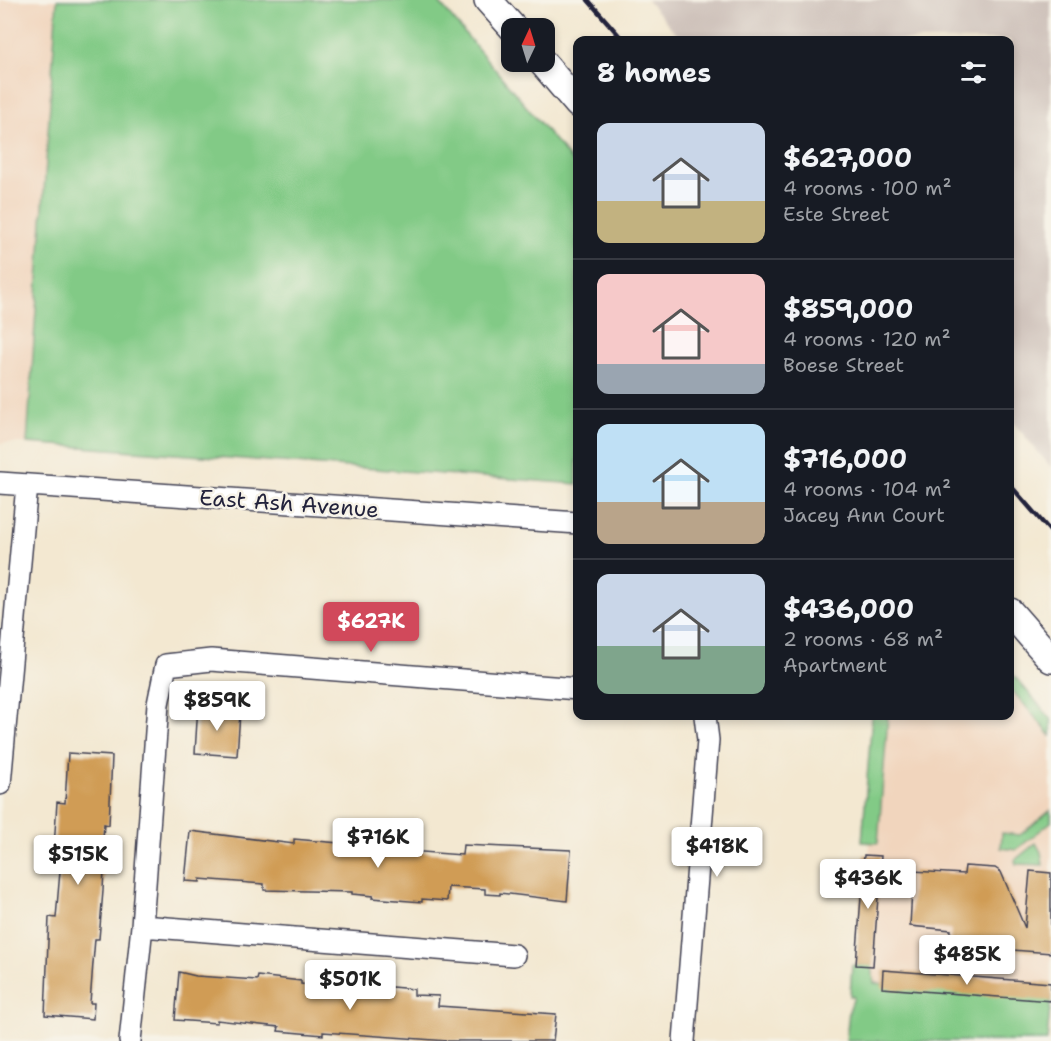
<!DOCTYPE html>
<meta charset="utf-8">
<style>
:root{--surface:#171b24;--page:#20242c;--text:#f1f3f6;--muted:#9ea1a6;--line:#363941;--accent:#d1495b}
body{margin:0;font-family:"Shantell Sans",sans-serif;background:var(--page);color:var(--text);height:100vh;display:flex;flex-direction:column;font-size:22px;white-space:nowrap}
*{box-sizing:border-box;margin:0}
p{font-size:20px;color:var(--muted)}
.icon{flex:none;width:33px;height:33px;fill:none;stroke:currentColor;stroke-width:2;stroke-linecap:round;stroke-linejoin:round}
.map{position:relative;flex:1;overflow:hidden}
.drawer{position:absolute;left:573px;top:36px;width:441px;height:684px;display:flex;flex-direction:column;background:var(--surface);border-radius:12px;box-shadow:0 3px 9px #0003}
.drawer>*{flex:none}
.needle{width:39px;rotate:4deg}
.buttons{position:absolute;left:501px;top:18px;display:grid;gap:12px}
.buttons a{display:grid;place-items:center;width:54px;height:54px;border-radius:12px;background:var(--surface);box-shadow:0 3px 9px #0003;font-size:30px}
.price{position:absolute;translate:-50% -51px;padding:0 14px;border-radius:6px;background:#fff;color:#222;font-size:20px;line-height:39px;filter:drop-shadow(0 2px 3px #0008)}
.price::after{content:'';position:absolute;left:50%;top:36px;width:18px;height:14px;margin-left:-9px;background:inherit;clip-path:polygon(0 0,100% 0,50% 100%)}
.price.current{background:var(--accent);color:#fff}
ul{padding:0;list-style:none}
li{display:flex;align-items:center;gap:18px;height:150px;padding:0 24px}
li+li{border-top:2px solid var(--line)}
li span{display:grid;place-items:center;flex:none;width:168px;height:120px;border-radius:12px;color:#555}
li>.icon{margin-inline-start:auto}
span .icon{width:72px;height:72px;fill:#fffc;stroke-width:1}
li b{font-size:26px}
h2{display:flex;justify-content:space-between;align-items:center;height:72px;padding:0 24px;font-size:26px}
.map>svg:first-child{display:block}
.built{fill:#f1d5bd}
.industrial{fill:#cec1ba}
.green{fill:#82ca86;stroke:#527660;stroke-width:1.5}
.building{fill:#d09c54}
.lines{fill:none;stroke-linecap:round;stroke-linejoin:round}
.minor-casing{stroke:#414052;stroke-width:24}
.major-casing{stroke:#414052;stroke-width:30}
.minor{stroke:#fff;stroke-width:21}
.major{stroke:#fff;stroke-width:27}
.rail{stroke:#22223b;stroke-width:4.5}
.labels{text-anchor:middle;stroke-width:5;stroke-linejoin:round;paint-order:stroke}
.street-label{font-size:22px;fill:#22223b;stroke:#f7f3e8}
</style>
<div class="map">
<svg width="1051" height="1041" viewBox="0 0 1051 1041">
<rect width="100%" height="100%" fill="#f7f3e8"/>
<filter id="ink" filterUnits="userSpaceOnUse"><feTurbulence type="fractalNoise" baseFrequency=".0167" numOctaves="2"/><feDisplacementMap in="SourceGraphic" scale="12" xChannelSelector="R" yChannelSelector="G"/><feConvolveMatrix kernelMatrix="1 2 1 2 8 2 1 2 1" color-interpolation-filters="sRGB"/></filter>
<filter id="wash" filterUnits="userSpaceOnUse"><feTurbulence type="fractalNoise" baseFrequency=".008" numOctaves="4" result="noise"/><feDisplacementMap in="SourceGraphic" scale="24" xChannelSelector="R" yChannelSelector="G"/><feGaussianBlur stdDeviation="1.35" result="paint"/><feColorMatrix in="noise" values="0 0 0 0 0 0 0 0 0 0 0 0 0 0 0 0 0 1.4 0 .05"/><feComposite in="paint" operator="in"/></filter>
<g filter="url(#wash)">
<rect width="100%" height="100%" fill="#f3e8d1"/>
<!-- built -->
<path class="built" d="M0 0H231L54 72 27 443H0Z
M1010 679 1051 728V996L859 982 880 716H1010Z"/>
<!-- industrial -->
<path class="industrial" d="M647 0H1051V467L1010 419V40H682Z"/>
<!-- green -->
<path class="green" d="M57 0H437L577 167V484L27 443Z
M1010 671 1051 719V736L1010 688Z
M872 716H888L878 843 862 842Z
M1051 810V822L1016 850 1001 848 1002 833 1020 835Z
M1036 843 1041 852 1043 865 1016 864 1015 860Z
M852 965H872L874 983 1051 996 1047 1041H846L849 1011 854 997 850 996Z"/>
<g id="blocks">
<!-- building -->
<path class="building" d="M198 705 215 706V712L240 713 237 756 195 753Z
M68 753 112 756 109 825 104 824 101 868H104L103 891 99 939H95L93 963 90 1003H94L93 1019 45 1015 49 917 56 918 62 848 54 847 57 802 65 803Z
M190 831 294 844V839L339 843 338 850 408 856 409 851 462 855 463 845 571 850 567 901 500 893V895L485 894V889L448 887 447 901 422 899V902L372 898 373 896 352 894V892L264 890V884L200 879V882L185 881Z
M864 855 881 856 873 966 856 965Z
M965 866 995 868 1001 872 1025 928 1030 871 1051 873V953L950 945 951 930 910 926 913 871 964 874Z
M883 970 1051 983V1001L882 988Z
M179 972 196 976 257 980 258 976 301 981V984L344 988 369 989V985L414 989V995L439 996 438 1006 556 1014 553 1041H448L323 1032V1035L278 1031 279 1027 217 1020V1023L175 1020Z"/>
</g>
</g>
<g filter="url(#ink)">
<use href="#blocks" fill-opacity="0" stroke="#414052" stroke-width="1.5"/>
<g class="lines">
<defs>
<path id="minor" d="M0 483 578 523
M0 784 27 485
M142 926 514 955
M130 1041 142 926 158 704 166 665 211 660 578 689
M684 1041 708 740 705 716"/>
<path id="major" d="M488 0 513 28
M542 62 578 104
M1010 612 1051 659"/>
</defs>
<!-- minor casing -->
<use href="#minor" class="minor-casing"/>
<!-- major casing -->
<use href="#major" class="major-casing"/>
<!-- minor -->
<use href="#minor" class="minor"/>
<!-- major -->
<use href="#major" class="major"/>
<!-- rail -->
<path class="rail" d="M588 0 623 40
M1010 485 1051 532"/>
</g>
</g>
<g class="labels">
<!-- street labels -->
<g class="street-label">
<text transform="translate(289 503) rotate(4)" y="8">East Ash Avenue</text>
</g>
</g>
</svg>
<div class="buttons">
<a><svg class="needle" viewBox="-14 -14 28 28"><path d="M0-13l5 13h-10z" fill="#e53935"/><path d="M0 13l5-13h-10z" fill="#9ea1a6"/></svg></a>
</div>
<b class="price current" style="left:371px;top:653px">$627K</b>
<b class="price" style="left:217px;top:732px">$859K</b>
<b class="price" style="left:378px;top:869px">$716K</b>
<b class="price" style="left:717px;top:878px">$418K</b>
<b class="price" style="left:78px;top:886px">$515K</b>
<b class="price" style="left:868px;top:910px">$436K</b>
<b class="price" style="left:967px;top:986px">$485K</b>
<b class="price" style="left:350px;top:1011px">$501K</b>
<section class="drawer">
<h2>8 homes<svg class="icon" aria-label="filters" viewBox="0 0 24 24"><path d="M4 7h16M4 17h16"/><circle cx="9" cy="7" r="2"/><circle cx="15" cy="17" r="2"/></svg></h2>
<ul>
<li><span style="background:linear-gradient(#c9d6e8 65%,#c2b280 0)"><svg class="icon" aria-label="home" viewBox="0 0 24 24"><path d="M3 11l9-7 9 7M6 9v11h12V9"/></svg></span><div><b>$627,000</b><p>4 rooms · 100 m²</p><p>Este Street</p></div></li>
<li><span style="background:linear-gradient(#f6c9c9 75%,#9aa5b1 0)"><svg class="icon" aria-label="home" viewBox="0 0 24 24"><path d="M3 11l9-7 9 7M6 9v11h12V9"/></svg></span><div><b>$859,000</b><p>4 rooms · 120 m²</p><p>Boese Street</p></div></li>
<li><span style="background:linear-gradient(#bfe0f5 65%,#b9a48a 0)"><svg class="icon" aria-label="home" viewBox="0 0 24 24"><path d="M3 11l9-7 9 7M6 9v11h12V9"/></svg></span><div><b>$716,000</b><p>4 rooms · 104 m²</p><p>Jacey Ann Court</p></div></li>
<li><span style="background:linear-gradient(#c9d6e8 60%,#7fa58c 0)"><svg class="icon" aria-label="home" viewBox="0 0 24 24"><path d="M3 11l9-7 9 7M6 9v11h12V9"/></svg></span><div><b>$436,000</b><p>2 rooms · 68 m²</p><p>Apartment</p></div></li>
</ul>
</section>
</div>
